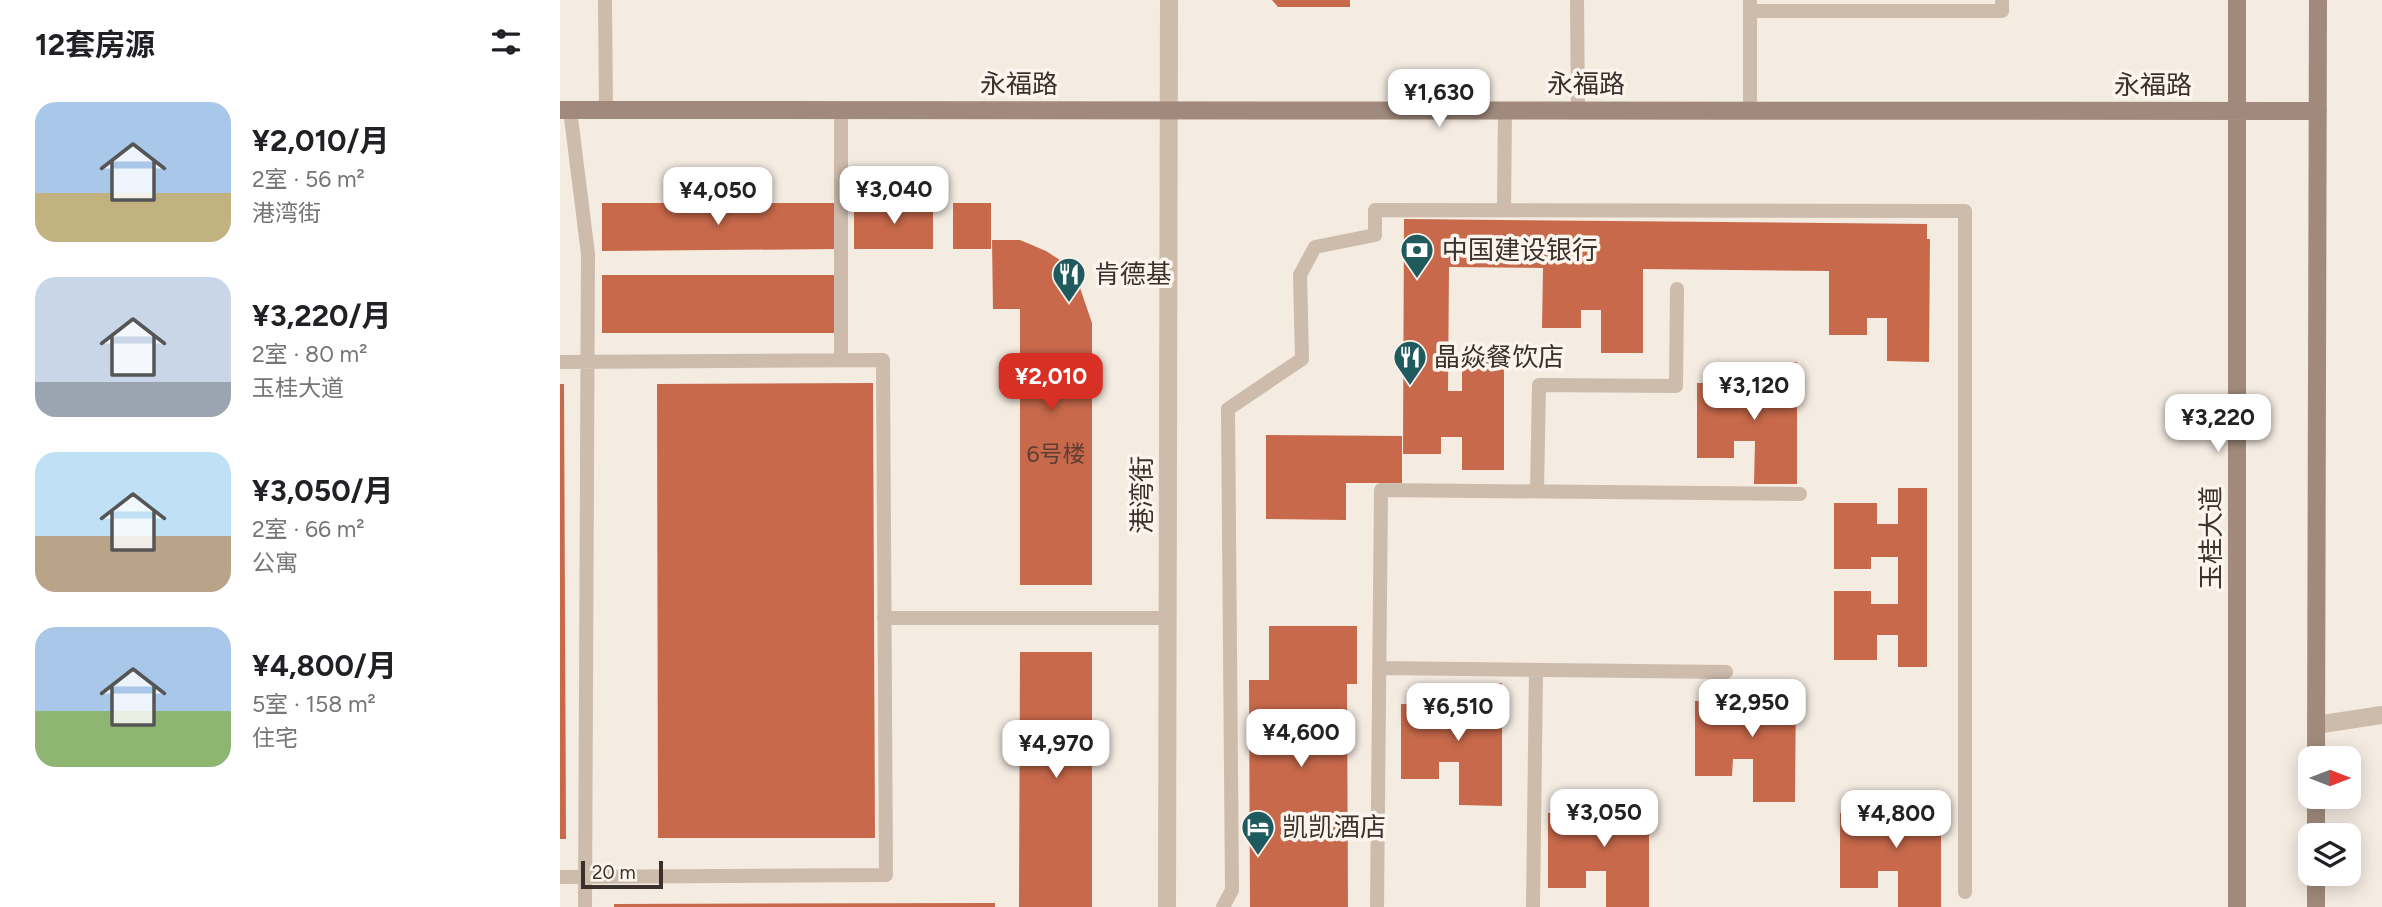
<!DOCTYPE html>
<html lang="zh">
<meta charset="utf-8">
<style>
:root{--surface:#fff;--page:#f6f6f6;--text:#202124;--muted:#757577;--accent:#d93025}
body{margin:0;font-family:Figtree,"Noto Sans SC",sans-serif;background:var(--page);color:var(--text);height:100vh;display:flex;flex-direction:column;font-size:26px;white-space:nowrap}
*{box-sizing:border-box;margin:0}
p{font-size:23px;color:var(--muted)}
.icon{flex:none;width:38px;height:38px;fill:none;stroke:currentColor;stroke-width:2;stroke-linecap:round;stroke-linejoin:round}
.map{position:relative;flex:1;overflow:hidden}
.side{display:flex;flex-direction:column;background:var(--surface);width:560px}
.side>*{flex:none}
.needle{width:46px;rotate:90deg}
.tools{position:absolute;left:1738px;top:746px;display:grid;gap:14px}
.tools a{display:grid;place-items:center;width:63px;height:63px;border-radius:14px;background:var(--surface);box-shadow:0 4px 18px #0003;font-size:35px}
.scale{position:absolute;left:21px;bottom:18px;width:82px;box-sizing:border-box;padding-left:7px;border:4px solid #3b302b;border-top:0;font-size:19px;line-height:24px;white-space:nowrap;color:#3b302b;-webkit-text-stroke:5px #fbf5ee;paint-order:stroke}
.price{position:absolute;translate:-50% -60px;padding:0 16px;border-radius:14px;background:#fff;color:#222;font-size:23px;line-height:46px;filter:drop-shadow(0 2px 4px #0008)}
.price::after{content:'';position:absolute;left:50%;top:42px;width:21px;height:16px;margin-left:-10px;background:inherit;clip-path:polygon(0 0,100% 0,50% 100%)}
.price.active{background:var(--accent);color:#fff}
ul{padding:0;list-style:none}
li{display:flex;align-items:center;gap:21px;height:175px;padding:0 35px}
li span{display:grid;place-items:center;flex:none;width:196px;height:140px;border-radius:21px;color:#555}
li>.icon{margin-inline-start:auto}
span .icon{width:84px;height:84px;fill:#fffc;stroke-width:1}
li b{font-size:30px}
h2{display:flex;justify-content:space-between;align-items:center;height:84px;padding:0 35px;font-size:30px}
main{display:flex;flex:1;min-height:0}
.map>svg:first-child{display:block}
.building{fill:#c8694b}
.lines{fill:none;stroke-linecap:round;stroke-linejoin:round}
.lane{stroke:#cdbbac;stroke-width:14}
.street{stroke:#cdbbac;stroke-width:18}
.secondary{stroke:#a18a7d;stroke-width:18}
.labels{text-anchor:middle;stroke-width:7;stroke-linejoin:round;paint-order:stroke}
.number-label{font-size:23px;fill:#5e3e33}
.street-label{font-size:26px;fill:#3b302b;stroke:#fbf5ee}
.poi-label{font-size:26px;fill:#3b302b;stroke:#fbf5ee;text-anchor:start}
</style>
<main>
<section class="side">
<h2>12套房源<svg class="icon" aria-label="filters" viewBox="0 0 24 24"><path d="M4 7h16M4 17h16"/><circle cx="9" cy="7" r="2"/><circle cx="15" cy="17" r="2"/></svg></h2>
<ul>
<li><span style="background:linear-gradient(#a9c7e8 65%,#c2b280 0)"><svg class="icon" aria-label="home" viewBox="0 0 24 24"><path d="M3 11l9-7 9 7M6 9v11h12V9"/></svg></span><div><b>¥2,010/月</b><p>2室 · 56 m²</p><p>港湾街</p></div></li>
<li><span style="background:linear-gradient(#c9d6e8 75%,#9aa5b1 0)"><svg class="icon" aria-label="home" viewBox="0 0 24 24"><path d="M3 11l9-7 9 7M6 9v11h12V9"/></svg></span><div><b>¥3,220/月</b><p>2室 · 80 m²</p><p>玉桂大道</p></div></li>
<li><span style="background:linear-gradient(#bfe0f5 60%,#b9a48a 0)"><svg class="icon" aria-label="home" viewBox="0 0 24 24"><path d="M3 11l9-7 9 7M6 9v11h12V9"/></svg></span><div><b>¥3,050/月</b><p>2室 · 66 m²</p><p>公寓</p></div></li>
<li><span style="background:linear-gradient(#a9c7e8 60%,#8fb573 0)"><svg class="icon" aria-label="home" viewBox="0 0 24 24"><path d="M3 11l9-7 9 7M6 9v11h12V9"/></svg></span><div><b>¥4,800/月</b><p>5室 · 158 m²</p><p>住宅</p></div></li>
</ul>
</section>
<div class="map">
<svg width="1822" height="907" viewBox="0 0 1822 907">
<rect width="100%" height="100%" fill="#f4ebe1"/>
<!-- building -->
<path class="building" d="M712 0H790V7H718Z
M42 203H275V249L42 251Z
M294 203H373V249H294Z
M393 203H431V249H393Z
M844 219 1367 224V239H1370L1369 362 1327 361V318H1307V335H1269V271L1083 269V353H1041V310H1021V328H982L983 268 889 267 888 391H902V358H944V470H902V437H881V454H843Z
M432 240H460L486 251 503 262 517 279 532 323V585H460V309H433Z
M42 275H275V333H42Z
M1195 362H1237V484H1194L1195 441H1174V458H1137V383H1181V399H1195Z
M313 383 315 838H98L97 384Z
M0 384H4L6 839H0Z
M706 435 842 436V483H786V520L706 519Z
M1338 488H1367V667H1338V635H1317V660H1274V591H1311V604H1338V557H1311V569H1274V503H1317V524H1338Z
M709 626H797V684H787L788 907H690L689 680H709Z
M460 652H532V907H459Z
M1193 680H1236L1235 802H1193V759H1173L1172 776H1135V701H1179V717H1193Z
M900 683H942V806L899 805V762H879V779H841V704L886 705V720H900Z
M1047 791 1089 792V907H1046V871H1026V888H988V813H1033V828H1046Z
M1339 791 1381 792V907H1338V871H1318V888H1280V813H1325V828H1339Z
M435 903V907H54V904Z"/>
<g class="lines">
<!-- lane -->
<path class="lane" d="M45 0 46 110
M1017 0 1018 110
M1190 11H1442V0
M10 110 28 254 25 907
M281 110V360
M1190 111V0
M944 210 945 110
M0 362 323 360 326 875 0 877
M977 491 979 385 1116 386 1117 289
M324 618H608
M820 668 1166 672
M663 907 672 890 668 409 742 359 740 275 755 247 815 235V210L1405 211V892
M817 907 821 490 1240 494
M973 907 976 670"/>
<!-- street -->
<path class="street" d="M1756 725 1822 715
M607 907 609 0"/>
<!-- secondary -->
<path class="secondary" d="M1677 0V907
M0 110 1758 111
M1756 758 1758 0
M1756 835V796
M1756 907V873"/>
</g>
<!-- icons -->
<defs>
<symbol id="bank-pin" viewBox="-11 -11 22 30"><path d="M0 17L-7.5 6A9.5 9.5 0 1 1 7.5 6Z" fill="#1f5a5e" stroke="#fbf5ee"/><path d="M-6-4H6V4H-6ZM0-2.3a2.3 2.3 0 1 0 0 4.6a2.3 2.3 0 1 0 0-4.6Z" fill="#fff"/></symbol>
<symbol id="restaurant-pin" viewBox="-11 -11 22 30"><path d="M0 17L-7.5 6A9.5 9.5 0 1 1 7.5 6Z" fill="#1f5a5e" stroke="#fbf5ee"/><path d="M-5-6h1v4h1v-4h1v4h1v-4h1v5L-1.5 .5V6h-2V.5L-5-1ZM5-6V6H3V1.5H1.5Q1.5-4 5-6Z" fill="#fff"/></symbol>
<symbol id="hotel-pin" viewBox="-11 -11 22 30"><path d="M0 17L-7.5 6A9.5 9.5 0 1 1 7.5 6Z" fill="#1f5a5e" stroke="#fbf5ee"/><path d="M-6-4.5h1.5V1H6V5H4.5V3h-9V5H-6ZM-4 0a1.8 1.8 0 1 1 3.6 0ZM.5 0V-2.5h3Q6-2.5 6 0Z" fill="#fff"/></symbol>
</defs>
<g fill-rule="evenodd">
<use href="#bank-pin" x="838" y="231" width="38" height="52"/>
<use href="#restaurant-pin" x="490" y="255" width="38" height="52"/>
<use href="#restaurant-pin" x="831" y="338" width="38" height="52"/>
<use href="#hotel-pin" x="679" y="808" width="38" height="52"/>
</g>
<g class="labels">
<!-- number labels -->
<g class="number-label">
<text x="496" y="462">6号楼</text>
</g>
<!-- street labels -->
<g class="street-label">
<text x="459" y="93">永福路</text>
<text x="1026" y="93">永福路</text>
<text x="1593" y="94">永福路</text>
<text transform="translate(582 495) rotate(-90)" y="9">港湾街</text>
<text transform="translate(1651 538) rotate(-90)" y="9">玉桂大道</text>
</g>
<!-- poi labels -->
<g class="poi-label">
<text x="882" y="259">中国建设银行</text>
<text x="534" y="283">肯德基</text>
<text x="874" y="366">晶焱餐饮店</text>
<text x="722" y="836">凯凯酒店</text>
</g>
</g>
</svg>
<div class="tools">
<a><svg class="needle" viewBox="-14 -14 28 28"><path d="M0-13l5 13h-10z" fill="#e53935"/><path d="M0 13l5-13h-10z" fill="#757577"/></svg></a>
<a><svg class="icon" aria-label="layers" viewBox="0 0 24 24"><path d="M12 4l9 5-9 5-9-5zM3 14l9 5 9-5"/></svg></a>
</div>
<div class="scale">20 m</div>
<b class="price" style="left:879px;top:129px">¥1,630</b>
<b class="price" style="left:334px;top:226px">¥3,040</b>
<b class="price" style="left:158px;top:227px">¥4,050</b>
<b class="price active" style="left:491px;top:413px">¥2,010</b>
<b class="price" style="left:1194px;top:422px">¥3,120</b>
<b class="price" style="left:1658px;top:454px">¥3,220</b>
<b class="price" style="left:1192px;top:739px">¥2,950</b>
<b class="price" style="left:898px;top:743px">¥6,510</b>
<b class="price" style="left:741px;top:769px">¥4,600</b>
<b class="price" style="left:496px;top:780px">¥4,970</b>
<b class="price" style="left:1044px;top:849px">¥3,050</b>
<b class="price" style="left:1336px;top:850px">¥4,800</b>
</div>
</main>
